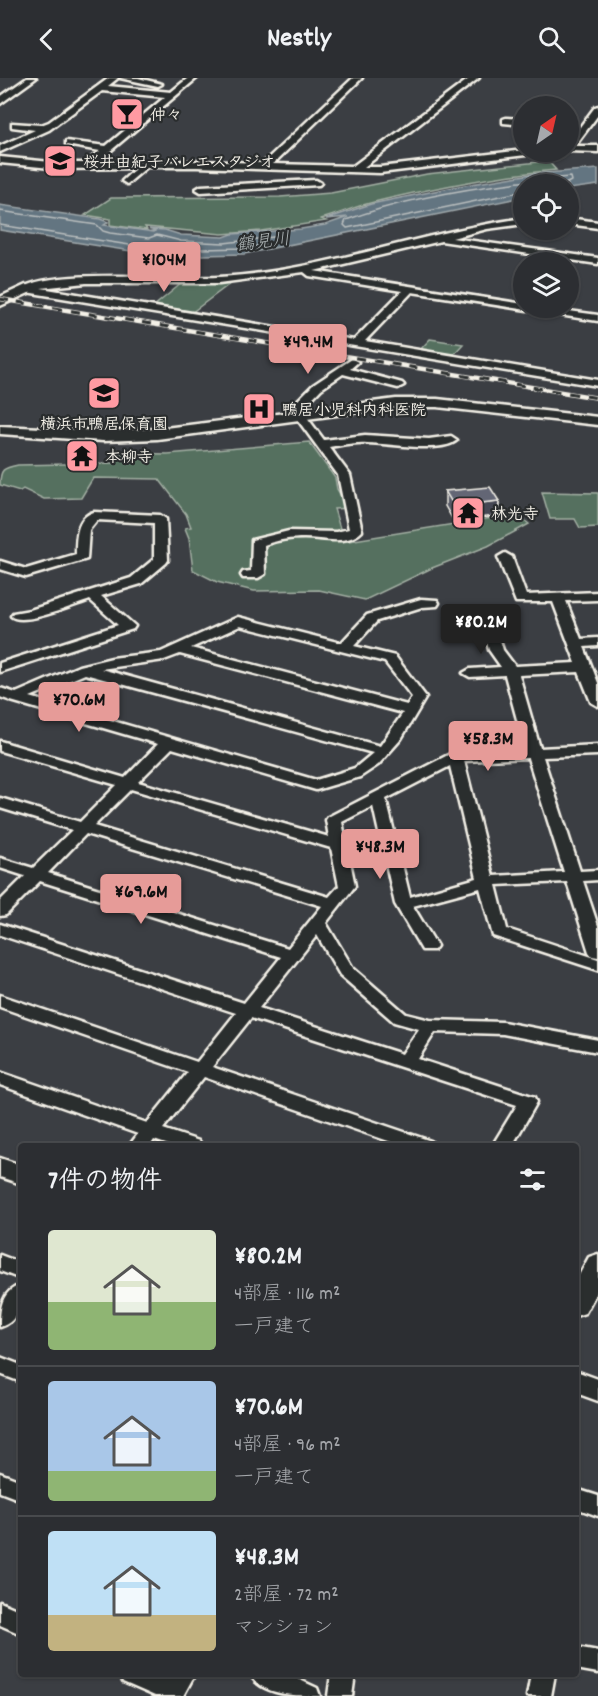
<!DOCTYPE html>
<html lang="ja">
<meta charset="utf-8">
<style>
:root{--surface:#2c2e32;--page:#34363a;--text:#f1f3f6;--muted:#a6a8ac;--line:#484a4d;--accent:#e69b98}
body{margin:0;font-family:Dekko,"Klee One",sans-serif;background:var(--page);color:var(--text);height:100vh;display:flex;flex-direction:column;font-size:22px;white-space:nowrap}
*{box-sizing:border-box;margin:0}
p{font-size:20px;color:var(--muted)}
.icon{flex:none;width:33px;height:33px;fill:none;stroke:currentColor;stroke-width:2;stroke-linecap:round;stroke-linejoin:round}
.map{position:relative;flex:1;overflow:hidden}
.details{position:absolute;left:18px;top:1065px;width:561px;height:534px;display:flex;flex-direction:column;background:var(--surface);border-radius:6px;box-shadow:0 2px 4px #0004,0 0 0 2px var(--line)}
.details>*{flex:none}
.needle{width:39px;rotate:34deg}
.controls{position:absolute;left:513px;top:18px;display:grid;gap:12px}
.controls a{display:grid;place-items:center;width:66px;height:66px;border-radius:50%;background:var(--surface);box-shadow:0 2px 4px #0004,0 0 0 2px var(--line);font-size:30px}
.price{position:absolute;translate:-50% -51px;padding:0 14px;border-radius:6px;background:var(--accent);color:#111;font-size:20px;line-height:39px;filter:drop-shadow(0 2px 3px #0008)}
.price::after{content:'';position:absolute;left:50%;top:36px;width:18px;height:14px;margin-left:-9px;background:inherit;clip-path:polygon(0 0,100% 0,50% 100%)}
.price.selected{background:#222;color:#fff}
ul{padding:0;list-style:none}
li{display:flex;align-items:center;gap:18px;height:150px;padding:0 30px}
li+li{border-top:2px solid var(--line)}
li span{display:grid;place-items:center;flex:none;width:168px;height:120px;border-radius:6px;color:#555}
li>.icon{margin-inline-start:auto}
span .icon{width:72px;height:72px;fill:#fffc;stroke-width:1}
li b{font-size:26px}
h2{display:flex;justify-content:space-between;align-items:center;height:72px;padding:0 30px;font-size:26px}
header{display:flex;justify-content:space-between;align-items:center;height:78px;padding:0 30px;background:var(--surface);font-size:27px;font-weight:700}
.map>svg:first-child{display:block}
.green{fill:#54705f;stroke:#a4b0a4;stroke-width:1.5}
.water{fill:#647581;stroke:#9ea7aa;stroke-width:1.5}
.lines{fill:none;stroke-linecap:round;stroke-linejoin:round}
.shore{stroke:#babfbf;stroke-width:1.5}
.minor-casing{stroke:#f4f1e8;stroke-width:5}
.tertiary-casing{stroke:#f4f1e8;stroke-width:5}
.minor{fill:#2a2d2e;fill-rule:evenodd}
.tertiary{fill:#2a2d2e;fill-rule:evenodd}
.rail-casing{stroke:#f4f1e8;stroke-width:4.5}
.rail{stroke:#2a2d2e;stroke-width:3;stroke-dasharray:9;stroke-linecap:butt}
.wall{fill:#555865;stroke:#f4f1e8;stroke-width:1.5}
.shaded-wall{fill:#454752;stroke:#f4f1e8;stroke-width:1.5}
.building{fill:#636675;stroke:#f4f1e8;stroke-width:1.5}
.labels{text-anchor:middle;stroke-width:4.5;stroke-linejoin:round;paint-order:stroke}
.far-poi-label{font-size:16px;font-weight:bold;fill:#f4f1e8;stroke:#2a2d2e;text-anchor:start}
.far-water-label{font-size:18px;font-style:italic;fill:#acb3b4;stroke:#2a2d2e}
</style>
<header><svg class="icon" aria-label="back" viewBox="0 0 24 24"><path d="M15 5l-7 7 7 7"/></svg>Nestly<svg class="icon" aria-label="search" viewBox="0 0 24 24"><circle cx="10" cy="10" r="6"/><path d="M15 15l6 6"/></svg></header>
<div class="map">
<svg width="598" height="1618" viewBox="0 0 598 1618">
<rect width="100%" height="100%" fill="#3b3e43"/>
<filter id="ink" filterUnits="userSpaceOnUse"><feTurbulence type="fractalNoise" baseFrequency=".0167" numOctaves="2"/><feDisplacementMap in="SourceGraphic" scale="12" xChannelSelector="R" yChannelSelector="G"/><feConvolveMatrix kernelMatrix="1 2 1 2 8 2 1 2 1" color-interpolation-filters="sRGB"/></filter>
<g filter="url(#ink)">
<!-- green -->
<path class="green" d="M548 83 556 92C495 97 433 110 374 124 356 128 339 136 321 141L326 143 261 153 222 156 145 149 147 152 110 147V141L85 137 111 120 280 119 331 115 427 96Z
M182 205H231L191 235 153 229Z
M430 261 463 266 452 278 419 273Z
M309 364 335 400 337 411 348 430 334 431 342 457 331 461 342 464 517 436 529 446 488 468 432 490 365 522 319 512 254 513 217 504 193 492 189 460 185 450 191 449 186 436 159 401 93 400 81 420 44 421 23 411 20 413 0 407C0 391 3 390 18 387L115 385V375L167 376Z
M542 414 598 415V449L580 450 575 441H550Z"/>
<!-- water -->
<path class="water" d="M598 91V107L569 111 568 106H524L523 119 244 176 162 178 0 152V127L100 141 108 144 104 147 154 154 155 153 149 151 165 152 181 157 224 159 232 156 301 151 325 147 348 139 326 141 371 126 459 108 532 96Z"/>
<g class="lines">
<!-- shore -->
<path class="shore" d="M524 113 347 150 344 147 346 142C413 117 499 105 570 99L571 103 565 106
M0 133 97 147 103 153 110 155 149 160 157 157 181 163 224 165 281 158 284 161 282 164 244 170 162 172 0 147"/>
<defs>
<path id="minor" d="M27 0H36L0 26V19Z
M109 0H118L108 8 171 14 188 0H197L96 85 197 83 263 85 353 0H362L273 86 353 88 470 0H479L364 89H380L524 72 530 74 526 77 380 95 197 89H147L127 106 122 103 136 90 61 91 0 85V79L61 85H85L100 73 66 67V63L106 68 165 19 102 13 49 52 0 74V68L35 52 12 49V45L41 47 49 44Z
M120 0H138L162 6 158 8Z
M598 28V37L575 68H598V74L568 73V65L595 29Z
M506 40 524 41V47L503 45V41Z
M316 102 321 105 319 107 201 114 196 111 201 108Z
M524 140V146L487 151 452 160 598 180V186L441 163 314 193 524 226V230H547L598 237V243L412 214 365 263 598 302V308L26 214 21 211C47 190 180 201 219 199 325 193 420 154 524 140ZM304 194 309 198 402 213 354 262 41 210 86 205H219Z
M568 140 598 144V150L568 146Z
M352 281 358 284 350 291 402 305 404 307 398 310 343 296 321 311 300 333 303 334 324 362 365 357 429 361 451 358 457 362C441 376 389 365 367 365 355 364 342 367 329 369L350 397 362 453C348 468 322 460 304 460 291 460 278 462 267 466L264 467 265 496 258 500H243L241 497 243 494 251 493 252 462 289 453 336 454 349 451 338 397 295 338 288 341 282 338 313 307Z
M94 434 160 437 166 441 168 482 166 485 141 506 101 518 135 548 133 551 0 594V585L118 547 90 522C74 527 22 549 11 538L13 535 30 532 131 500 154 481V445L97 442 89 452 87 481 26 499 0 491V483L26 491 76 476C76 461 76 439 94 434Z
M505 475 512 479 526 517 598 514V522L566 523 581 561 598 560V568L584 569 598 605V628L591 624 579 594 519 597 540 670 598 667V677L543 679 580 793 598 792V802L583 803 598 848V879L592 878 589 874 567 804 496 807 507 851 598 881V892L493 858 480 810 413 828 437 868 434 872H422L395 826 373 728 342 744 355 808 326 845 353 890 406 936 430 942 503 944 598 962V974L503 956 435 954 418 981 535 1019 537 1024 512 1068H492L517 1027 251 940 212 989 431 1063 434 1068H403L204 999 163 1051 199 1063 202 1068H172L154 1062 150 1068H129L138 1056 0 1007V994L147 1045 188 994 0 929V917L197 984 236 935 0 857V846L244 925 281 879 40 803 6 837 0 838V823L25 798 0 790V780L33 790 72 752 0 730V720L80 744 117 707 0 673V663L125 700 158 666 11 623 0 619V610L16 615 79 588 112 580 161 574 238 539 341 565 367 537 421 521 437 522 439 525 437 528 422 529 377 543 354 568 395 578 426 619 401 661 378 687 360 699 316 712 172 670 138 704 329 759 326 742 328 739 450 676 525 671 505 597 470 599 463 595 470 591 501 589 489 572 482 545 484 542H494L503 572 515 588 576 585 553 524H516L498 479ZM240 548 385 584 412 619 407 627 191 570ZM180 576 403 635 380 668 101 591 164 582ZM85 596 373 675 355 690 316 702 30 619ZM528 680 564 794 493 798 464 683ZM450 688 477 800 410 819 386 721ZM131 711 331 770 339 808 329 819 94 748ZM86 756 322 828 288 870 48 795ZM317 857 340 897 394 944 419 951 402 976 259 930Z
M0 1177 21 1185V1201L0 1193Z
M21 1207C21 1225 20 1243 0 1249 0 1231 1 1213 21 1207Z
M0 1279 21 1287V1304L0 1296Z
M0 1395 21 1403V1422L0 1414Z
M576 1411 598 1418V1438L576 1430Z
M0 1524 21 1533V1556L0 1547Z
M576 1569 598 1573V1595L576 1591Z
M120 1596H158L167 1600 170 1596H195L183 1618H155L123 1604Z
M250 1596H287L317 1610 320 1618C298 1618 261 1618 250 1596Z
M331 1596H355L352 1618H328Z
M531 1596H555L551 1618H527Z"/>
<path id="tertiary" d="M26 207 33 211 31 214 0 228V219Z
M396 321H437L598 339V347L437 329H396L157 361 103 363 0 356V348L103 353 157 351Z
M0 1080 21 1087V1106L0 1099Z
M598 1176V1211L585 1235 576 1238V1203L589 1179Z
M576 1293 598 1301V1323L576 1315Z"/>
</defs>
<!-- minor casing -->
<use href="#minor" class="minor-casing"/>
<!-- tertiary casing -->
<use href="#tertiary" class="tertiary-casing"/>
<!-- minor -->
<use href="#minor" class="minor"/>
<!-- tertiary -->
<use href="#tertiary" class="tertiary"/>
<defs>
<path id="rail" d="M0 221 598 320"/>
</defs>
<!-- rail casing -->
<use href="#rail" class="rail-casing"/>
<!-- rail -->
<use href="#rail" class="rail"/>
</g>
<!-- wall -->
<path class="wall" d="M445 413 499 423 498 438 453 442 445 428Z"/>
<!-- shaded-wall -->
<path class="shaded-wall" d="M499 423 498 438 453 442 454 428Z"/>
<!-- building -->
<path class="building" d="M490 409 499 423 454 428 445 413Z"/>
</g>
<!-- icons -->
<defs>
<symbol id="bar-square" viewBox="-11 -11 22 22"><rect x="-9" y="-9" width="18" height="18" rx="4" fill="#ff9aa2" stroke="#2a2d2e"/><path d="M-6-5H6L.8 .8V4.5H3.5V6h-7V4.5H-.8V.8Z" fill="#111"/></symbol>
<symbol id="school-square" viewBox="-11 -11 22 22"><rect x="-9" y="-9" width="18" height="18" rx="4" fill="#ff9aa2" stroke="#2a2d2e"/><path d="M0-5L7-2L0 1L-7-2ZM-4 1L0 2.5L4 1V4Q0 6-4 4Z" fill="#111"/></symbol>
<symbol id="hospital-square" viewBox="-11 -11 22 22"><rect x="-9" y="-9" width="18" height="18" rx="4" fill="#ff9aa2" stroke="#2a2d2e"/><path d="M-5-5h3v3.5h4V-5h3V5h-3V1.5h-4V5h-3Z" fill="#111"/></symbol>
<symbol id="temple-square" viewBox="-11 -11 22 22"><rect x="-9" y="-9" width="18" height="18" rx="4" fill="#ff9aa2" stroke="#2a2d2e"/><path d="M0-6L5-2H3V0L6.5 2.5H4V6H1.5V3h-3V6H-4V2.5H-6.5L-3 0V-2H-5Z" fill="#111"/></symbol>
</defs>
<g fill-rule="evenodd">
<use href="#bar-square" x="108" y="17" width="38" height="38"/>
<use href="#school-square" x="41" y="64" width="38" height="38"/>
<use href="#school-square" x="85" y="296" width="38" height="38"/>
<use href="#hospital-square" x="240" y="312" width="38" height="38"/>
<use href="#temple-square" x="63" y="359" width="38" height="38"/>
<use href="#temple-square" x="449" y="416" width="38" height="38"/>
</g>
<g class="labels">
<!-- far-poi labels -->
<g class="far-poi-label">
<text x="150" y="42">仲々</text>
<text x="83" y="89">桜井由紀子バレエスタジオ</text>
<text x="282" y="337">鴨居小児科内科医院</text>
<text x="104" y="351" text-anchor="middle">横浜市鴨居保育園</text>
<text x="105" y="384">本柳寺</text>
<text x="491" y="441">林光寺</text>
</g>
<!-- far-water labels -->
<g class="far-water-label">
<text transform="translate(263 163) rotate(-7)" y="6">鶴見川</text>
</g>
</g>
</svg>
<div class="controls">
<a><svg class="needle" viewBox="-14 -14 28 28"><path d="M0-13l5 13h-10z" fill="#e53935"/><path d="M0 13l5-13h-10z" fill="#a6a8ac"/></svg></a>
<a><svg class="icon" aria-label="locate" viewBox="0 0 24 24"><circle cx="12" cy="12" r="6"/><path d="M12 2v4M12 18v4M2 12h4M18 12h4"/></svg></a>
<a><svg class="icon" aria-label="layers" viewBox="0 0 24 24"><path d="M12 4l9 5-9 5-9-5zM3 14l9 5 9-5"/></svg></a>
</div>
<b class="price" style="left:164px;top:215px">¥104M</b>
<b class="price" style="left:308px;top:297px">¥49.4M</b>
<b class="price selected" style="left:481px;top:577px">¥80.2M</b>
<b class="price" style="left:79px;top:655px">¥70.6M</b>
<b class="price" style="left:488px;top:694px">¥58.3M</b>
<b class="price" style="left:380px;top:802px">¥48.3M</b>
<b class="price" style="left:141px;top:847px">¥69.6M</b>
<section class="details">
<h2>7件の物件<svg class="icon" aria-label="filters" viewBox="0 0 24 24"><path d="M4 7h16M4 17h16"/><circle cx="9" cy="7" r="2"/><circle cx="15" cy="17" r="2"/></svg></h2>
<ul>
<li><span style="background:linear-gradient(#dfe7d0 60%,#8fb573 0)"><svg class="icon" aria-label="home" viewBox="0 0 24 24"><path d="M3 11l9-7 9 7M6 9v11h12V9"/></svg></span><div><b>¥80.2M</b><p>4部屋 · 116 m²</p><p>一戸建て</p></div></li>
<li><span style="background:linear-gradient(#a9c7e8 75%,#8fb573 0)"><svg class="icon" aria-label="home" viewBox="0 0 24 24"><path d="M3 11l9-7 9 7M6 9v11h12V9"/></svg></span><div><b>¥70.6M</b><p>4部屋 · 96 m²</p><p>一戸建て</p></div></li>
<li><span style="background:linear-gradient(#bfe0f5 70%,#c2b280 0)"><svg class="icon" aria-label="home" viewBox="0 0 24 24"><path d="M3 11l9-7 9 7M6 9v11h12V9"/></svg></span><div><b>¥48.3M</b><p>2部屋 · 72 m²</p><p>マンション</p></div></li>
</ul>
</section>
</div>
